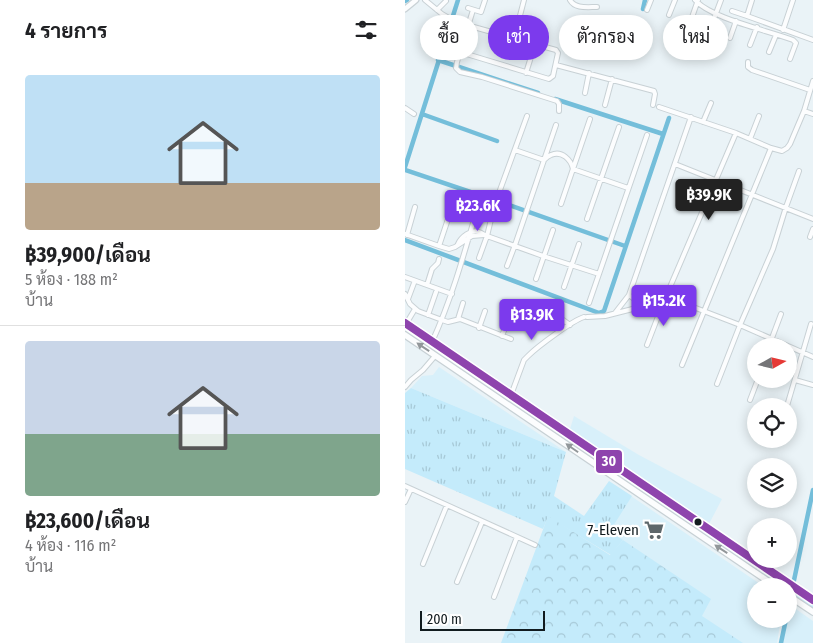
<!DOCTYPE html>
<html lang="th">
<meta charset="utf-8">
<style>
:root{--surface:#fff;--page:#f2f2f2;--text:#202124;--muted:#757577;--line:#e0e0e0;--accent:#7c3aed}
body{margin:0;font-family:"Fira Sans Condensed",Sarabun,sans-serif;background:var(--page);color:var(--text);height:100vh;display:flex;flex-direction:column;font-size:19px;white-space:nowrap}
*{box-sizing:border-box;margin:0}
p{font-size:16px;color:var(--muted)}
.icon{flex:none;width:28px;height:28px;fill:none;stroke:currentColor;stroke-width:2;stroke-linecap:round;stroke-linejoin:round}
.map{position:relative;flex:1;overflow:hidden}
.panel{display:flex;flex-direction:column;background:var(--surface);width:405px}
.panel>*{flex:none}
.hud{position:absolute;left:15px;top:15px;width:318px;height:45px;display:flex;gap:10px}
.needle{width:32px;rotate:82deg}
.tools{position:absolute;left:342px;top:338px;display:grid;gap:10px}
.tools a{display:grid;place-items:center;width:50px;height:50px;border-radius:50%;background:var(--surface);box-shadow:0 2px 12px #0003;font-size:25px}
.scale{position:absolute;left:15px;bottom:12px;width:125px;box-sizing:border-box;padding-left:5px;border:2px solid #111b1f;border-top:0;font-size:14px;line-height:18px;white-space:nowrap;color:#111b1f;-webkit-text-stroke:4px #fff;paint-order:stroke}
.price{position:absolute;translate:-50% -42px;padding:0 11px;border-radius:5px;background:var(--accent);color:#fff;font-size:16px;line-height:32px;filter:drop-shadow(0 1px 2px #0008)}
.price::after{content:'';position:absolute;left:50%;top:30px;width:15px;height:11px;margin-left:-8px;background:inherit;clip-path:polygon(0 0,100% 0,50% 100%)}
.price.active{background:#222;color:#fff}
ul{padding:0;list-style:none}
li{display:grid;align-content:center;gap:10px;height:265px;padding:0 25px}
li+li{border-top:1px solid var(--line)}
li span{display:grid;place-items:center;height:155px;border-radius:5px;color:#555}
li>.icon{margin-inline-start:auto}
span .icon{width:90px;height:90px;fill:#fffc;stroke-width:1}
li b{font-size:21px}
h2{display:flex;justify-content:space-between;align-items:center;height:60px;padding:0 25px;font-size:21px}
.tag{padding:0 18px;border-radius:22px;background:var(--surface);box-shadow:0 2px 12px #0003;font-size:18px;line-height:45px}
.tag.active{background:var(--accent);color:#fff}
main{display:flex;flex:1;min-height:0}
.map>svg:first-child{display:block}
.built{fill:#d8f0fa}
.grass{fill:url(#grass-tufts)}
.forest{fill:url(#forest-crowns)}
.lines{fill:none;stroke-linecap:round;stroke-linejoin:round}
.canal{stroke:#74beda;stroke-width:4.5}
.minor-casing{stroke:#c8d1d5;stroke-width:6}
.tertiary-casing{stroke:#c8d1d5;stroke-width:7}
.primary-casing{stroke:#c8d1d5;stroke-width:8}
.minor{stroke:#fcfdfe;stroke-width:4}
.tertiary{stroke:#fcfdfe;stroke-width:4.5}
.primary{stroke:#fcfdfe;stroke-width:5.5}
.bus-1-casing{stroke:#fff;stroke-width:11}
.bus-1{stroke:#8e44ad;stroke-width:8}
.oneway{fill:#92979a}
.bus-dot{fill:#111b1f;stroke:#fff;stroke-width:2}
.labels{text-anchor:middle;stroke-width:4.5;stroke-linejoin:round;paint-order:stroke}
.poi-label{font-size:15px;fill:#111b1f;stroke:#fff;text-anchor:end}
.line-badge{stroke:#fff;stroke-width:2}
.badge-label{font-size:14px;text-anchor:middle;font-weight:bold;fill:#fff}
</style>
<main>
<section class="panel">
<h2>4 รายการ<svg class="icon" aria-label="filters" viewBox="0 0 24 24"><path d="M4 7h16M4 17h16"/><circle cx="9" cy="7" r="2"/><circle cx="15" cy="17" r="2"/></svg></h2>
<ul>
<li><span style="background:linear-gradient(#bfe0f5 70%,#b9a48a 0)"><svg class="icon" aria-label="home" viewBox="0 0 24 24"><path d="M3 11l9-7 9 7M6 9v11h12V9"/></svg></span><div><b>฿39,900/เดือน</b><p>5 ห้อง · 188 m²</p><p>บ้าน</p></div></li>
<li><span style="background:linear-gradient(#c9d6e8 60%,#7fa58c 0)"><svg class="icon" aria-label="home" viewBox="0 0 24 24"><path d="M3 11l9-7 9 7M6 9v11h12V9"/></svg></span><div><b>฿23,600/เดือน</b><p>4 ห้อง · 116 m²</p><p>บ้าน</p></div></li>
</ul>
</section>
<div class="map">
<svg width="408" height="643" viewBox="0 0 408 643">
<defs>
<pattern id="grass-tufts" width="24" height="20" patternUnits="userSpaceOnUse" patternTransform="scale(1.25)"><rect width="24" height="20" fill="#c4ebfb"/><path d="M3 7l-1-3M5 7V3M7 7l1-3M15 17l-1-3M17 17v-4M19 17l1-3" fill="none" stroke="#a7c9d7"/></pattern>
<pattern id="forest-crowns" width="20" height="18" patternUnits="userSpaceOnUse" patternTransform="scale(1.25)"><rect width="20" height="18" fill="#c4ebfb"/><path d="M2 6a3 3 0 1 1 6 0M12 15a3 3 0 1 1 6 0" fill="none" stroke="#a7c9d7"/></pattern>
</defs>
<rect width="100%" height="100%" fill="#eaf3f7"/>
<!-- built -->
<path class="built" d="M34 367 161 452 6 388 17 376 28 375Z
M169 416 234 455 317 499 304 524 165 429Z
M226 496 358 586H351V619H376L372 643H337L296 617 305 599 204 531Z
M385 605 408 621V643H378L383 619H384Z"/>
<!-- grass -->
<path class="grass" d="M26 346 83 383 383 586H377Z
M6 388 161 452 149 496 179 516 204 481 227 496 205 531 218 540 206 555 143 517 138 529 0 469V393Z
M384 587 408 603V608L384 591Z"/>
<!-- forest -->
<path class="forest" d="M143 516 205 555 218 540 306 599 297 616 338 643H96Z"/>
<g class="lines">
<!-- canal -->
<path class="canal" d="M0 1 2 0
M238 9 240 0
M33 60 133 93
M150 99 258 134
M17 114 92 141
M0 167 53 0
M0 170 101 204 220 246
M0 240 194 313 197 312 199 311 264 118
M384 604 408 490
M376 643 381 619"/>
<defs>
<path id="minor" d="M20 0 37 14 51 22 151 50 153 53 148 76 144 79 55 52
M165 0C170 9 182 7 192 7
M290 0C307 19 362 30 388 40L391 43 385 59
M347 0 342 16 408 40
M63 8 76 12 80 0
M32 10 41 1
M68 10 52 62 51 68 55 72 77 77 152 101 154 104V111
M242 10 246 0
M327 11 342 16
M264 15 270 0
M285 23 293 0
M378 30 388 0
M304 32 316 0
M325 38 331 21
M109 39 119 0
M345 45 352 27
M364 52 371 35
M343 62V67L347 70 405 90
M151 65 249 91 250 94 248 105
M121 73 130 44
M180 93 184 73
M200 105 207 79
M254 107 331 133 366 148 377 151 382 148 385 144 399 111 408 81
M0 108 9 114
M399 111 408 114
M298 122 306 103
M345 139 354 116
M110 150 139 160C141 158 143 156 146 155 157 150 166 160 168 169L223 188
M270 164 408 219
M95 190 122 116
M156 204 185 119
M182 219 214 127
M0 234 34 246 44 249 50 247 67 236 79 235
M2 235 10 207
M405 237 408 229
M53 244C56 237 66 229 74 232 75 232 81 236 82 236L138 256 194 274
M34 246 43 219
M74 258 82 236 88 211
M102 266 110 245 151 125
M0 277 47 294
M131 279 148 230
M22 285 27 269 33 263 34 259
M159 287 174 244
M0 294 5 304 13 311 37 320 43 322 55 319 106 339
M224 295 239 307
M3 299 9 283
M184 303 242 135
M135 309 158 320 165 325
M210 313 224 295 286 117
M23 315 31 292
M182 317 200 316 259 301 270 300 335 325 408 357
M53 319 58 303
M1 324 10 309
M74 328 80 311
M97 336 103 320
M27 342C48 296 61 247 75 199
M242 345 259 301 331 133
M364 346 376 314
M277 365 366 148
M390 380 408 385
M312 384 335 325 368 249 381 207 394 171
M0 387 6 380 18 370 30 356
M106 395 119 360 123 356C133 346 167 321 179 317
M345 400 353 379
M382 406 406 324
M0 486 130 545
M0 502 6 489
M18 564 42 505
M52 582 77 522
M89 597 112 537"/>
<path id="tertiary" d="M0 9 11 0"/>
<path id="primary" d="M0 323 408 600
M0 335 370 586
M384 596 408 612"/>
</defs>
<!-- minor casing -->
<use href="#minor" class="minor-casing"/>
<!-- tertiary casing -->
<use href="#tertiary" class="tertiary-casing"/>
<!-- primary casing -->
<use href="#primary" class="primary-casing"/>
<!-- minor -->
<use href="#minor" class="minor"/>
<!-- tertiary -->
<use href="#tertiary" class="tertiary"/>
<!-- primary -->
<use href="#primary" class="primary"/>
<defs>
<path id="bus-1" d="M0 323 408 600"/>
</defs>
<!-- bus-1 casing -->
<use href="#bus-1" class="bus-1-casing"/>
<!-- bus-1 -->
<use href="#bus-1" class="bus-1"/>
</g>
<!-- one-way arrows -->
<defs><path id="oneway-solid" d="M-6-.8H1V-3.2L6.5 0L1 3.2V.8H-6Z" transform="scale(1.25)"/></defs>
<g class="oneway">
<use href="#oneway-solid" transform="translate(18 347) rotate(-146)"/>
<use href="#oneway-solid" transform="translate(167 448) rotate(-145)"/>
<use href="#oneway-solid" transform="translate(316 549) rotate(-147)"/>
</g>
<!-- icons -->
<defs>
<symbol id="supermarket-bare" viewBox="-9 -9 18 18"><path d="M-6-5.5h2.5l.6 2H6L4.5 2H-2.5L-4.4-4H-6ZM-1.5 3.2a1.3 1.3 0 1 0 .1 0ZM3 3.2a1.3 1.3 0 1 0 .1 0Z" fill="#5d676b" stroke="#fff" stroke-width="2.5" paint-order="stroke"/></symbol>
</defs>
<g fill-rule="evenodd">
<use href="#supermarket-bare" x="235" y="516" width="28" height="28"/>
</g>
<!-- markers -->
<circle class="bus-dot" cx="293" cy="522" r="4.5"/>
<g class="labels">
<!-- poi labels -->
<g class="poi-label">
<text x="234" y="535">7-Eleven</text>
</g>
</g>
<rect class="line-badge" x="190" y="449" width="28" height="25" rx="5" fill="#8e44ad"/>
<g class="badge-label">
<text x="204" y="466">30</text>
</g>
</svg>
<div class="tools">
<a><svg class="needle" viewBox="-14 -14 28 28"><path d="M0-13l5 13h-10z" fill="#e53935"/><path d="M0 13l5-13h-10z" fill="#757577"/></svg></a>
<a><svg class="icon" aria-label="locate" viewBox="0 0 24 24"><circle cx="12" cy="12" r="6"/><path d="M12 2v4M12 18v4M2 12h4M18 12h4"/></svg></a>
<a><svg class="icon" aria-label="layers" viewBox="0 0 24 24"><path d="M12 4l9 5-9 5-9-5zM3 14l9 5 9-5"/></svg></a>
<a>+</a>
<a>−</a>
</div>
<div class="scale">200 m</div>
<b class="price active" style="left:304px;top:221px">฿39.9K</b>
<b class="price" style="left:73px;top:232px">฿23.6K</b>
<b class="price" style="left:259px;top:327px">฿15.2K</b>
<b class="price" style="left:127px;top:341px">฿13.9K</b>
<div class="hud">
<a class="tag">ซื้อ</a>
<a class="tag active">เช่า</a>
<a class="tag">ตัวกรอง</a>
<a class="tag">ใหม่</a>
</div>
</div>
</main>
